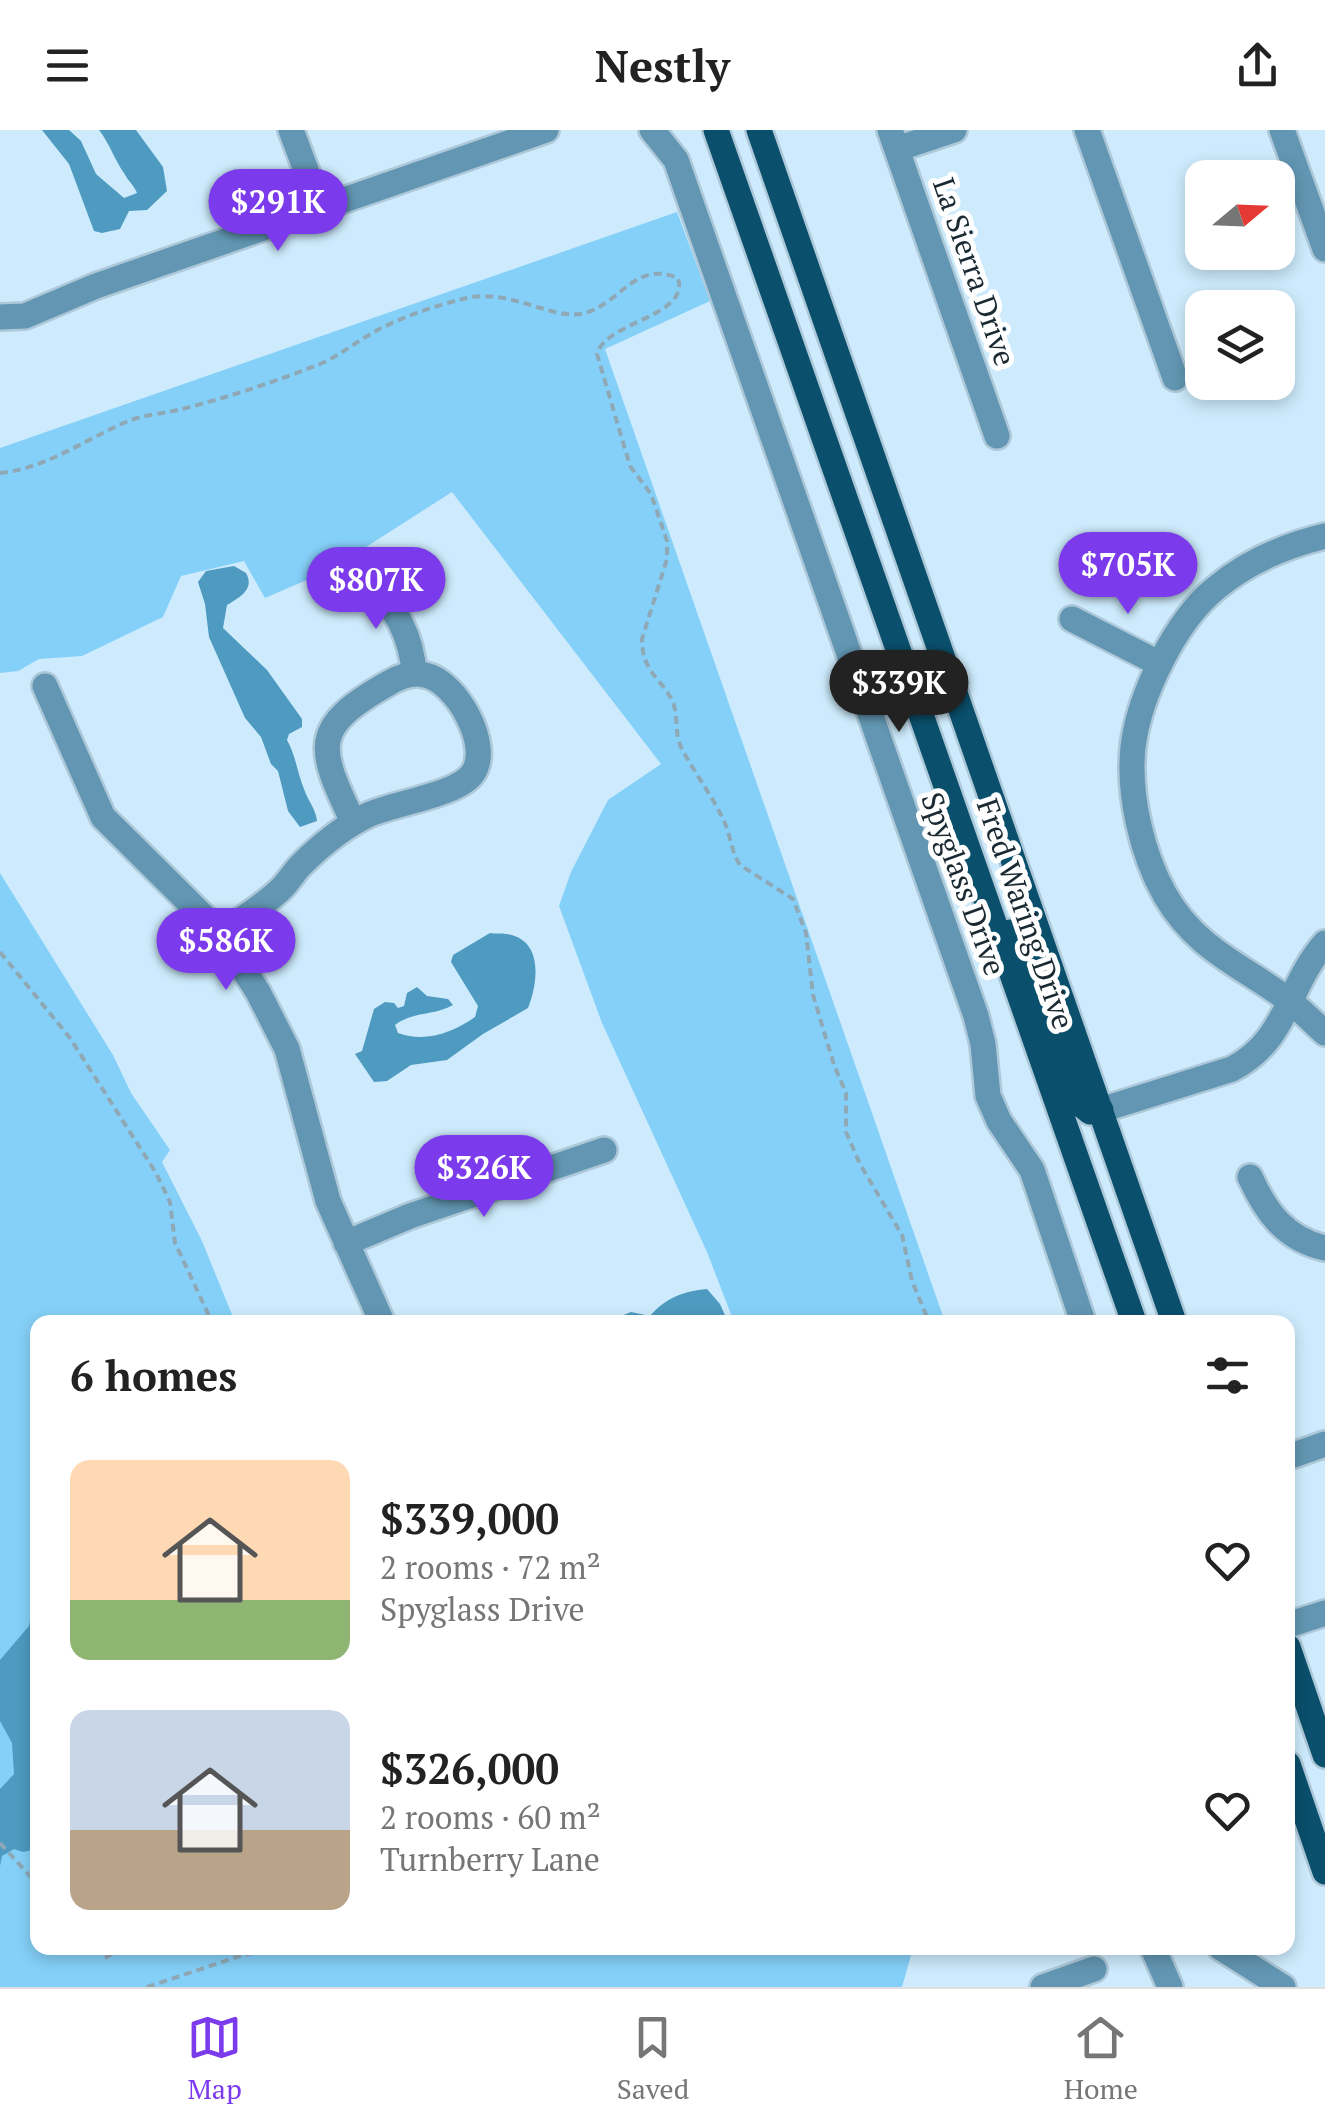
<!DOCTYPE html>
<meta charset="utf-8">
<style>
:root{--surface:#fff;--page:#f2f2f2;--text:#222;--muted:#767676;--line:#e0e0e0;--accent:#7c3aed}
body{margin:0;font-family:"PT Serif",serif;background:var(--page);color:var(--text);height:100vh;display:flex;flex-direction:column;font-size:38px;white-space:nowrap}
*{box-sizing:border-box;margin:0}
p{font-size:32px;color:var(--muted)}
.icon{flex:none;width:55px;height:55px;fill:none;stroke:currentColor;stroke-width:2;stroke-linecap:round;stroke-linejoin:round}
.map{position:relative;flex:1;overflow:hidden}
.drawer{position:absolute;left:30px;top:1185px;width:1265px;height:640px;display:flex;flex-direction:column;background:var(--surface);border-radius:20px;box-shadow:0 5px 15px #0003}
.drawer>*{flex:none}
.needle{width:65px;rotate:71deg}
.buttons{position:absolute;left:1185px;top:30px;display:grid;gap:20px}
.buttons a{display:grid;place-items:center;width:110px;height:110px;border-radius:20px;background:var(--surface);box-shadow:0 5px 15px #0003;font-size:50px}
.price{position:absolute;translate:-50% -85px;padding:0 22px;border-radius:35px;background:var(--accent);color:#fff;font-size:32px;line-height:65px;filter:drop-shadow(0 2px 5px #0008)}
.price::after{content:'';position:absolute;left:50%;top:60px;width:30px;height:22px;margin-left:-15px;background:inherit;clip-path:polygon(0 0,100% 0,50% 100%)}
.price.active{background:#222;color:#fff}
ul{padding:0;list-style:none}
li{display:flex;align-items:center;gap:30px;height:250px;padding:0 40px}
li span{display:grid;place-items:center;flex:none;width:280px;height:200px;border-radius:20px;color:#555}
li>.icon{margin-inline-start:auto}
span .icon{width:120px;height:120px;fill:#fffc;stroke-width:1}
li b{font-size:42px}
h2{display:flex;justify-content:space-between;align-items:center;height:120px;padding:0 40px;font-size:42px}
header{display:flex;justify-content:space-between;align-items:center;height:130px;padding:0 40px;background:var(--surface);font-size:45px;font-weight:700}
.menu{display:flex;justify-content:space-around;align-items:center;height:140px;border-top:2px solid var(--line);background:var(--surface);font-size:28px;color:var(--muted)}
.menu a{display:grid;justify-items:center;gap:5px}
.menu .active{color:var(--accent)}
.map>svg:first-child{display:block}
.green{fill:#85d0f8}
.water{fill:#4e9ac0}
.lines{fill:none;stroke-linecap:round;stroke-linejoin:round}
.minor-casing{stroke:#adc8d8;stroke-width:30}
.major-casing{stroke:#adc8d8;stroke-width:30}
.path{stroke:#8fa8b6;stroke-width:4;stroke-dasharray:8 5;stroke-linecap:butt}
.minor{stroke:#6296b2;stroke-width:25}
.major{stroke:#0a4f6c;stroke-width:25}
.labels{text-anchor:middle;stroke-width:10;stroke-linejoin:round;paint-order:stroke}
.street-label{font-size:30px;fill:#1b2a32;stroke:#fff}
</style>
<header><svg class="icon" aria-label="menu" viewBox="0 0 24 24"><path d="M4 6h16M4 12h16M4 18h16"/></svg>Nestly<svg class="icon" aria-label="share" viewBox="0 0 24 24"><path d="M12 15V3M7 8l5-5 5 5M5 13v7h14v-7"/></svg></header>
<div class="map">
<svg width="1325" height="1857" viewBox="0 0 1325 1857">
<rect width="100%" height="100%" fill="#cdebfc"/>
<!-- green -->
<path class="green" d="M677 82 710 171 605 219 945 1192H734L707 1122 602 893 559 776 571 742 608 670 661 634 452 362 330 440 265 468 244 431 181 446 163 487 82 526 39 529 18 541 0 543V318Z
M0 743 113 925 131 963 170 1020 162 1032 202 1111 235 1192H38V1818H913L902 1857H0Z"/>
<!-- water -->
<path class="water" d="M42 0H69L81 11 96 44 124 68 137 63C134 55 128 51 124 43 114 29 110 14 99 0H136L163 37 167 61 147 80 129 81 120 99 102 103 94 101 69 34Z
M234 436 246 443C255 459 240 467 227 475L223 498 267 540 302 589V597L289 604 287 610C296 626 297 642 304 659 308 671 316 679 317 691L300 697 288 681 278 641 271 634 261 607 245 588 209 507 205 474 198 452 206 441Z
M490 803C495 804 501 803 506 804 544 809 538 853 528 878L483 904 447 930 411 935 387 951 374 952 355 924 362 921 374 879 385 872 394 873 398 878 404 876 407 863 417 857 427 866 448 869 453 875C434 886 413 881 395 895L398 903C425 913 452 903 475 887L478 876 451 832 453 825Z
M707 1159 720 1174 728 1192H606L631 1182 650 1186C665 1168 684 1161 707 1159Z
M37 1452V1719L23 1722 14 1719 2 1726 0 1736V1659L14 1644 12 1613 0 1591V1530L29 1496Z"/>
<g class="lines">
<defs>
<path id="minor" d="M291 0 321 80
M652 0 676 30 976 886 983 914 988 966 999 991 1032 1040 1083 1192
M890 0 997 306
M1087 0 1175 248
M1282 0 1325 119
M897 19 954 0
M0 187 25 186 96 156 546 0
M1325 406C1284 416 1248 431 1216 458 1175 491 1139 566 1133 617 1128 665 1142 724 1165 765 1197 821 1244 836 1291 872 1303 882 1314 893 1325 903
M371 448C394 479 412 504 414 544
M1072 489 1160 534
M45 556 103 687 221 804 258 862 287 919 328 1071 382 1192
M221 804C241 789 264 776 282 758 289 751 294 742 301 735 320 716 345 696 368 685 393 673 459 665 473 643 492 615 456 551 425 545 413 542 399 547 389 553 309 598 318 617 353 692
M1101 980 1232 939C1288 910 1287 856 1325 813
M1250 1047C1266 1082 1285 1109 1325 1118
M346 1113 410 1086 604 1020
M1288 1327 1325 1314
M1288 1495 1325 1483
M1153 1818 1170 1857
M1221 1818 1283 1857
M1043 1857 1094 1839"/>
<path id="major" d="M716 0 1134 1192
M759 0 1174 1192
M1010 802 1031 841 1080 974 1090 982 1101 980
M1288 1517 1325 1625
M1288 1634 1325 1742"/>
</defs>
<!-- minor casing -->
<use href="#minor" class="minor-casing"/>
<!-- major casing -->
<use href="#major" class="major-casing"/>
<!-- path -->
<path class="path" d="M0 343C45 339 86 309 126 292 142 285 161 284 178 280 223 269 271 253 315 236 337 228 354 213 374 202 401 187 437 175 467 168 511 158 554 192 585 183 621 173 635 130 678 148 690 187 606 191 597 224L630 336 651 364 667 411V429L642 509C642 541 659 546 672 570 679 585 674 603 681 617 693 641 712 665 724 691 731 706 731 722 740 735L793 769 806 803 813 865 834 935 846 963V1002L860 1034 902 1105 912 1151 929 1192
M0 822 70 908 156 1043 170 1072 175 1113 212 1192
M0 1713 38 1755
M105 1828 123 1818
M147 1857 243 1825 278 1818"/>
<!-- minor -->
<use href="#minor" class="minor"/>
<!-- major -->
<use href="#major" class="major"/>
</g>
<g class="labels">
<!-- street labels -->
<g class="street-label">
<text transform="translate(974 142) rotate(71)" y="10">La Sierra Drive</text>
<text transform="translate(963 754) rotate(70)" y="10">Spyglass Drive</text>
<text transform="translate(1025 784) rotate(71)" y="10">Fred Waring Drive</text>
</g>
</g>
</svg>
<div class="buttons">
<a><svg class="needle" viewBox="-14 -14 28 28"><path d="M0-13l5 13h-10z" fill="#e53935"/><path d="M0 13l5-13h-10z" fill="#767676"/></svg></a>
<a><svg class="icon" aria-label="layers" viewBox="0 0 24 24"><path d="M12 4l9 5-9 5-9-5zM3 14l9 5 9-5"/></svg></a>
</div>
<b class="price" style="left:278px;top:124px">$291K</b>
<b class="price" style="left:1128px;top:487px">$705K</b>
<b class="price" style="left:376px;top:502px">$807K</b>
<b class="price active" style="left:899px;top:605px">$339K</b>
<b class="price" style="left:226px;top:863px">$586K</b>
<b class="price" style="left:484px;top:1090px">$326K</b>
<section class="drawer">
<h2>6 homes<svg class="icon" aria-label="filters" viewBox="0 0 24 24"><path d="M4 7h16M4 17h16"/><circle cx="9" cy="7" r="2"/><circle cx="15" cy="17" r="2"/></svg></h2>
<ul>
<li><span style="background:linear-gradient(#ffd9b3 70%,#8fb573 0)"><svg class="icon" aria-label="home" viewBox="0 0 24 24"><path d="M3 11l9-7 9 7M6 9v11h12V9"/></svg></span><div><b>$339,000</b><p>2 rooms · 72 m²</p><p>Spyglass Drive</p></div><svg class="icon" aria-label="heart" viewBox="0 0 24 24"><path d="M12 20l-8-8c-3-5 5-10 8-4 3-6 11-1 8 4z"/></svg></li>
<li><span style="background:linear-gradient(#c9d6e8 60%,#b9a48a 0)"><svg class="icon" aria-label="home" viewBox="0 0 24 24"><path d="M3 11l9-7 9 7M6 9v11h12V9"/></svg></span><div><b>$326,000</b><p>2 rooms · 60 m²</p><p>Turnberry Lane</p></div><svg class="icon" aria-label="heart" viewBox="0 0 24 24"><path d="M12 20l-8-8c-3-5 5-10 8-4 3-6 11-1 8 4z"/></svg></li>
</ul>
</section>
</div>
<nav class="menu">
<a class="active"><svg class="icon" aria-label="map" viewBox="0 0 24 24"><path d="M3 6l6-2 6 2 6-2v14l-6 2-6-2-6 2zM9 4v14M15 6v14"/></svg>Map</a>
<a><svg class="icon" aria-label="saved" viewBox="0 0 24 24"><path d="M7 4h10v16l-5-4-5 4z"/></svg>Saved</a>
<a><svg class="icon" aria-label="home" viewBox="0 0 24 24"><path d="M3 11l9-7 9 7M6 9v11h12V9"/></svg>Home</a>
</nav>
